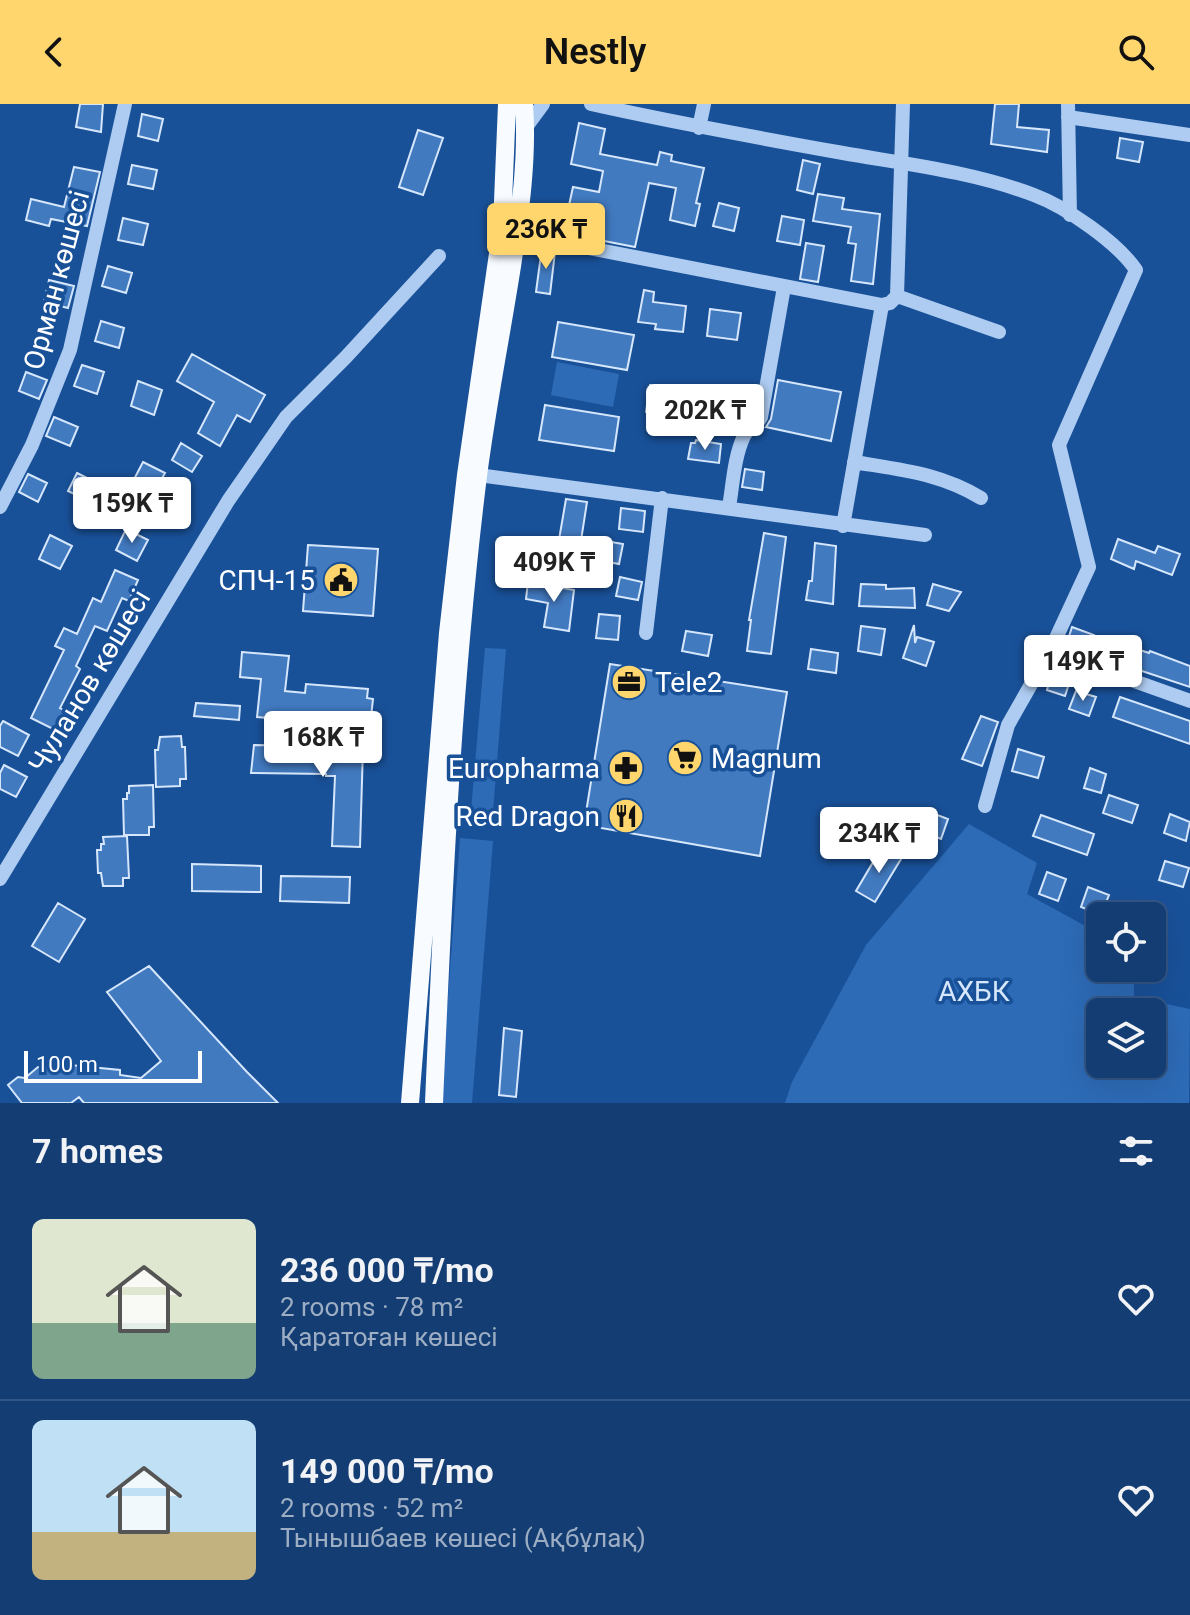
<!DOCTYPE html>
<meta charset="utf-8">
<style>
:root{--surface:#133d73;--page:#20487b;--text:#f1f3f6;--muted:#9daec4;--line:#325685;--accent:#ffd66e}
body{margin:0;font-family:Roboto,sans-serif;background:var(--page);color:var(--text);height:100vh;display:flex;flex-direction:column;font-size:30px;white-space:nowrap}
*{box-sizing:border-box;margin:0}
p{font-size:26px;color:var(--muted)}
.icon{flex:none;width:44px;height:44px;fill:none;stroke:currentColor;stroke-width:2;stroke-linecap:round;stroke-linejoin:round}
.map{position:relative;height:999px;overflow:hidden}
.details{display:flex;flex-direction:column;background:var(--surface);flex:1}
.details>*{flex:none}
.fabs{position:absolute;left:1086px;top:798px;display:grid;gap:16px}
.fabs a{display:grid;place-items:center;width:80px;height:80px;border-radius:12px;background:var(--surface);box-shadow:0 8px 32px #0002,0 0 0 2px var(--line);font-size:40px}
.scale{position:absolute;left:24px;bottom:20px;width:178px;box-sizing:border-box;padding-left:8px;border:4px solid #fff;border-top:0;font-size:22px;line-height:28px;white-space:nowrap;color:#fff;-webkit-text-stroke:6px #195199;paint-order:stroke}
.price{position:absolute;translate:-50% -68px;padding:0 18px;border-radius:8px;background:#fff;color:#222;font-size:26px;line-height:52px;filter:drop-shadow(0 2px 4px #0008)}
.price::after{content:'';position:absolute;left:50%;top:48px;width:24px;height:18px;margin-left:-12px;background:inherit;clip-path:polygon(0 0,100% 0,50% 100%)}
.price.active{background:var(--accent);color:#111}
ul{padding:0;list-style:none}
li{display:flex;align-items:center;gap:24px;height:200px;padding:0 32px}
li+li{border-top:2px solid var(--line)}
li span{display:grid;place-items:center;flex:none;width:224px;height:160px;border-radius:12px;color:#555}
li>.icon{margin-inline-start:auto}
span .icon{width:96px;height:96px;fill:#fffc;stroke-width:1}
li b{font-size:34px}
h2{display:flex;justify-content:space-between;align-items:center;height:96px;padding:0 32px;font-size:34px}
header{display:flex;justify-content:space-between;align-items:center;height:104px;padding:0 32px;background:var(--accent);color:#111;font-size:36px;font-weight:600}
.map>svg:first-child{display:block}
.green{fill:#2d6bb7;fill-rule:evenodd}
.building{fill:#427ac0;stroke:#d6e7fc;stroke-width:2}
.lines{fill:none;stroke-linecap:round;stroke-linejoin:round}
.minor{stroke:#aeccf1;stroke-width:14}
.major{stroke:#f8fbff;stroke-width:18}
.labels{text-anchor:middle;stroke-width:7;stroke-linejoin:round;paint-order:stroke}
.street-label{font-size:28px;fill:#fff;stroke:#195199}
.poi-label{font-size:28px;fill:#fff;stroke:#195199;text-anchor:end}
.park-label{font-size:28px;fill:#d6e7fc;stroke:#195199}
</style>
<header><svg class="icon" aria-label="back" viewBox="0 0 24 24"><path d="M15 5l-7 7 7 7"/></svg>Nestly<svg class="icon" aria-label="search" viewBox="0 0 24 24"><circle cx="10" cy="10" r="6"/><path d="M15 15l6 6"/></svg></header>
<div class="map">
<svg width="1190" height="999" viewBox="0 0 1190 999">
<rect width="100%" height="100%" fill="#195199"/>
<!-- green -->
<path class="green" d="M557 258 619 270 613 303 551 291Z
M485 544 506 545 492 720 470 718Z
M969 720 1037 759 1027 790 1100 830V864H1134V893L1190 905 1189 999H785L792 978 866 841ZM1152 908V960H1100V908Z
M460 734 493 737 472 999H440Z"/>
<!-- building -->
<path class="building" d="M80 0H103L101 28 76 23Z
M995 0H1019L1017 23 1049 26 1047 48 991 40Z
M142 10 163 15 158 37 138 32Z
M579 19 605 25 600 50 657 61 660 48 672 51 671 57 704 64 696 99 700 100 695 122 670 116 676 84 649 79 635 143 563 129 573 83 599 88 603 67 571 60Z
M418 26 443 34 423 91 399 83Z
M1120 34 1143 38 1139 58 1117 54Z
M803 56 820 60 813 90 797 86Z
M132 61 157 66 153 85 128 80Z
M74 63 100 68 87 122 51 115 49 122 26 116 31 95 64 103Z
M818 90 844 94 842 105 880 110 873 180 851 177 856 140 848 139 851 123 813 117Z
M719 99 739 104 734 127 713 122Z
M782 112 804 116 800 141 777 137Z
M123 114 148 120 143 141 118 136Z
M806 139 824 142 818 178 800 175Z
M542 143 555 148 550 190 536 188Z
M108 162 132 169 126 189 102 182Z
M49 176 74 182 68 204 44 198Z
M644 186 654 188 653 198 686 202 683 228 655 225 656 220 638 218Z
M710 205 741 209 737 236 707 232Z
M101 217 124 224 119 244 95 237Z
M558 218 634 231 627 266 552 253Z
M192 250 265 291 250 318 237 311 220 342 198 329 214 298 177 277Z
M82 261 104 268 97 290 74 282Z
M26 268 47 276 39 295 19 287Z
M778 276 841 288 831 337 766 323 771 315Z
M138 277 162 286 154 311 131 302Z
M650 281 695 287 691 315 646 308Z
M545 301 619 313 614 347 539 336Z
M54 313 78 323 70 342 46 332Z
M696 336 721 340 719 359 688 355 691 339H695Z
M181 339 202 352 192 368 172 356Z
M143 358 165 369 153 391 132 379Z
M745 365 764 368 762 386 742 383Z
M77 369 103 382 95 400 68 387Z
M28 370 47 379 38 398 19 388Z
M566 395 587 398 578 456 556 453Z
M621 404 645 407 643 428 619 425Z
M126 425 148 436 137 457 116 446Z
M764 429 786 433 771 550 747 547 751 516H749Z
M50 431 72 442 60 465 39 455Z
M1118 435 1155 449 1158 442 1180 450 1172 471 1136 457 1134 465 1111 455Z
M600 436 623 440 619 460 597 456Z
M815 439 836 442 833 500 806 496 809 477H812Z
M308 441 378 445 373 512 303 507Z
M115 466 138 476 129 497 122 494 107 527 95 522 76 562 80 565 60 604 65 607 55 626 31 614 64 546 55 542 64 524 77 530 93 494 101 498Z
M620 473 642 478 638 496 616 492Z
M528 478 574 486 569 527 544 523 548 499 526 495Z
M861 480 886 481V485L914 484 915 504 859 502Z
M933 480 961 488 949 507 927 501Z
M599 510 620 512 618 536 596 534Z
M914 521 915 539 917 533 934 538 926 562 903 554Z
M861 522 885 525 881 551 858 547Z
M1072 523 1094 531 1088 549 1066 542Z
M686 527 712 531 708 552 682 547Z
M1115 538 1149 549 1150 547 1190 562V583L1109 556Z
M811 545 838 549 836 569 808 565Z
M242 548 289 552 285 587 305 589 306 580 368 585 367 594 373 595 371 613 366 612 365 622 257 613 261 575 240 573Z
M610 560 787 588 760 752 584 721Z
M1052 568 1071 574 1065 592 1047 586Z
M1076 587 1096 593 1089 612 1069 605Z
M1120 593 1190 617V640L1113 613Z
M196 599 240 602 239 616 194 612Z
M981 612 998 618 982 662 962 655Z
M3 617 29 631 18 652 0 643V622Z
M181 632 182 643H185L186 675H180V682L156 683 155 646H158L160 633Z
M329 639 363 644 360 743 332 742 335 672H326V670L251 669 254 641 321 642Z
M1018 645 1044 653 1038 674 1012 667Z
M4 661 27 673 16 693 0 685V669Z
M1090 664 1106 670 1101 689 1084 684Z
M153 681 154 723H149V731H124L123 695H127V689H129V682Z
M1109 691 1138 701 1132 719 1103 709Z
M932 709 948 715 941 735 924 728Z
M1170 710 1190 718 1186 737 1164 729Z
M1041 711 1094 730 1087 751 1033 732Z
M127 732 129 774H123V782H103L101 769H98L97 746H101V740H104L103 733Z
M882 743 901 755 875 798 856 787Z
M1165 757 1189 764 1183 783 1159 776Z
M192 760 261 762V788L192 787Z
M1047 768 1066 775 1058 797 1039 790Z
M281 772 350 773 349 799 280 797Z
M1088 783 1109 791 1101 811 1081 803Z
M58 799 85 815 59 858 32 842Z
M149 862 247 968 278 999H84L79 993 71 999H22L8 981 18 973 25 974 38 963 48 965 50 959 120 966V971L141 974 161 957 107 888Z
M504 924 522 927 516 993 499 991Z"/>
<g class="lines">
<!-- minor -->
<path class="minor" d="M591 0C675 19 759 34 843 49 906 60 974 68 1034 91 1066 103 1117 138 1136 166L1059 341 1089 463 1050 547 1008 621 985 702
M1068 0 1070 111
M1068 13 1190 31
M526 23 543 0
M699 24 704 0
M558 138 882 201 843 422
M897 192 999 228
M882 201 890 199 897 192 903 0
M854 358C901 366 939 369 981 394
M478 371 925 431
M0 403 32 341 70 246 125 0
M729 403C733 380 734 353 744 332 748 324 757 321 761 313L784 183
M646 529 662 394
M1050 547 1190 597
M0 775 228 397 286 313 346 253 439 152"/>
<!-- major -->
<path class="major" d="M410 999 448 529 466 371 502 122 507 0
M434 999C443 790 452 580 478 372 487 302 501 232 512 162 520 109 528 54 524 0"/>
</g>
<!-- icons -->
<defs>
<symbol id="civic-disc" viewBox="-11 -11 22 22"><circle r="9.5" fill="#ffd66e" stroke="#195199"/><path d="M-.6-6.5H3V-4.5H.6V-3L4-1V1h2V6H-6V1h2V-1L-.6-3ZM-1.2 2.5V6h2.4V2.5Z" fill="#111"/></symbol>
<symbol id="office-disc" viewBox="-11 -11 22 22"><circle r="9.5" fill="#ffd66e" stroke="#195199"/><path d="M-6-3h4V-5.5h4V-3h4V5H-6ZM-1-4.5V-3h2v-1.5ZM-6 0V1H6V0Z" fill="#111"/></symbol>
<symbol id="supermarket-disc" viewBox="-11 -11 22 22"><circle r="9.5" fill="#ffd66e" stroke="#195199"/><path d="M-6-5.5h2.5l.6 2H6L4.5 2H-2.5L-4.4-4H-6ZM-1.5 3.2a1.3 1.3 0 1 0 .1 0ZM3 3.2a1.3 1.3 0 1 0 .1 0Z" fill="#111"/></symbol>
<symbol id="pharmacy-disc" viewBox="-11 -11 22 22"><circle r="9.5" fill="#ffd66e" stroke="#195199"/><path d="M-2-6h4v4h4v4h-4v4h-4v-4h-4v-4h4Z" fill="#111"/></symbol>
<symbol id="restaurant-disc" viewBox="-11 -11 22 22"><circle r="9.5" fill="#ffd66e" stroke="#195199"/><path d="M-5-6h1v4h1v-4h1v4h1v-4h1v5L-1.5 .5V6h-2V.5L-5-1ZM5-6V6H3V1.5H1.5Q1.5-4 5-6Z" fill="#111"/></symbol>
</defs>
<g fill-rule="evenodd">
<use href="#civic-disc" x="321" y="456" width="40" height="40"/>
<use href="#office-disc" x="609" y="558" width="40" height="40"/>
<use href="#supermarket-disc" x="665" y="634" width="40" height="40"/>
<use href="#pharmacy-disc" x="606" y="644" width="40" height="40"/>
<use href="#restaurant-disc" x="606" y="692" width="40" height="40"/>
</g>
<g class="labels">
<!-- street labels -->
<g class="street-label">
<text transform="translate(56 176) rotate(-75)" y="10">Орман көшесі</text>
<text transform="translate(89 577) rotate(-59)" y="10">Чуланов көшесі</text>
</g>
<!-- poi labels -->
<g class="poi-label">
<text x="315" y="486">СПЧ-15</text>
<text x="655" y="588" text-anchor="start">Tele2</text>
<text x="711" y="664" text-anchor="start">Magnum</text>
<text x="600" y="674">Europharma</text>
<text x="600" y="722">Red Dragon</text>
</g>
<!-- park labels -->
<g class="park-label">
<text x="974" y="897">АХБК</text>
</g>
</g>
</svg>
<div class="fabs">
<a><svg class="icon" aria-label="locate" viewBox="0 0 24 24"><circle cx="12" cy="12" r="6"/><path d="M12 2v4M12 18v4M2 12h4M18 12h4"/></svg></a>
<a><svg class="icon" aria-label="layers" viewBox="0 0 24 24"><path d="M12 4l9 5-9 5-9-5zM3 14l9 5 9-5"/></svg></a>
</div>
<div class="scale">100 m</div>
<b class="price active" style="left:546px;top:167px">236K ₸</b>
<b class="price" style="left:705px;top:348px">202K ₸</b>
<b class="price" style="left:132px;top:441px">159K ₸</b>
<b class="price" style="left:554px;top:500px">409K ₸</b>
<b class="price" style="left:1083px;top:599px">149K ₸</b>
<b class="price" style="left:323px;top:675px">168K ₸</b>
<b class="price" style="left:879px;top:771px">234K ₸</b>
</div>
<section class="details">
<h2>7 homes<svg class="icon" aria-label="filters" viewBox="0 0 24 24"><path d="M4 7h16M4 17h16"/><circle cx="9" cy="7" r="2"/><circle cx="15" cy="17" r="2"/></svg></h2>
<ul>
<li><span style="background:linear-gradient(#dfe7d0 65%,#7fa58c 0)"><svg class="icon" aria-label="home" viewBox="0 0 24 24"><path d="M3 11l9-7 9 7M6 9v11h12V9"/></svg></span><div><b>236 000 ₸/mo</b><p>2 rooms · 78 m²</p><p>Қаратоған көшесі</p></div><svg class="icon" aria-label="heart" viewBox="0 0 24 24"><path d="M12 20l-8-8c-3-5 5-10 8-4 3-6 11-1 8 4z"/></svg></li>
<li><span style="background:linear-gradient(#bfe0f5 70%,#c2b280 0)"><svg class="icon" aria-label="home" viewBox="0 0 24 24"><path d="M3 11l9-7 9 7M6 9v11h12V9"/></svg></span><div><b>149 000 ₸/mo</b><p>2 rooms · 52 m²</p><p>Тынышбаев көшесі (Ақбұлақ)</p></div><svg class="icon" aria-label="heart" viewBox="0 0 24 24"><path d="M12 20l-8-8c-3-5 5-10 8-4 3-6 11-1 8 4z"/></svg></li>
</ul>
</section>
